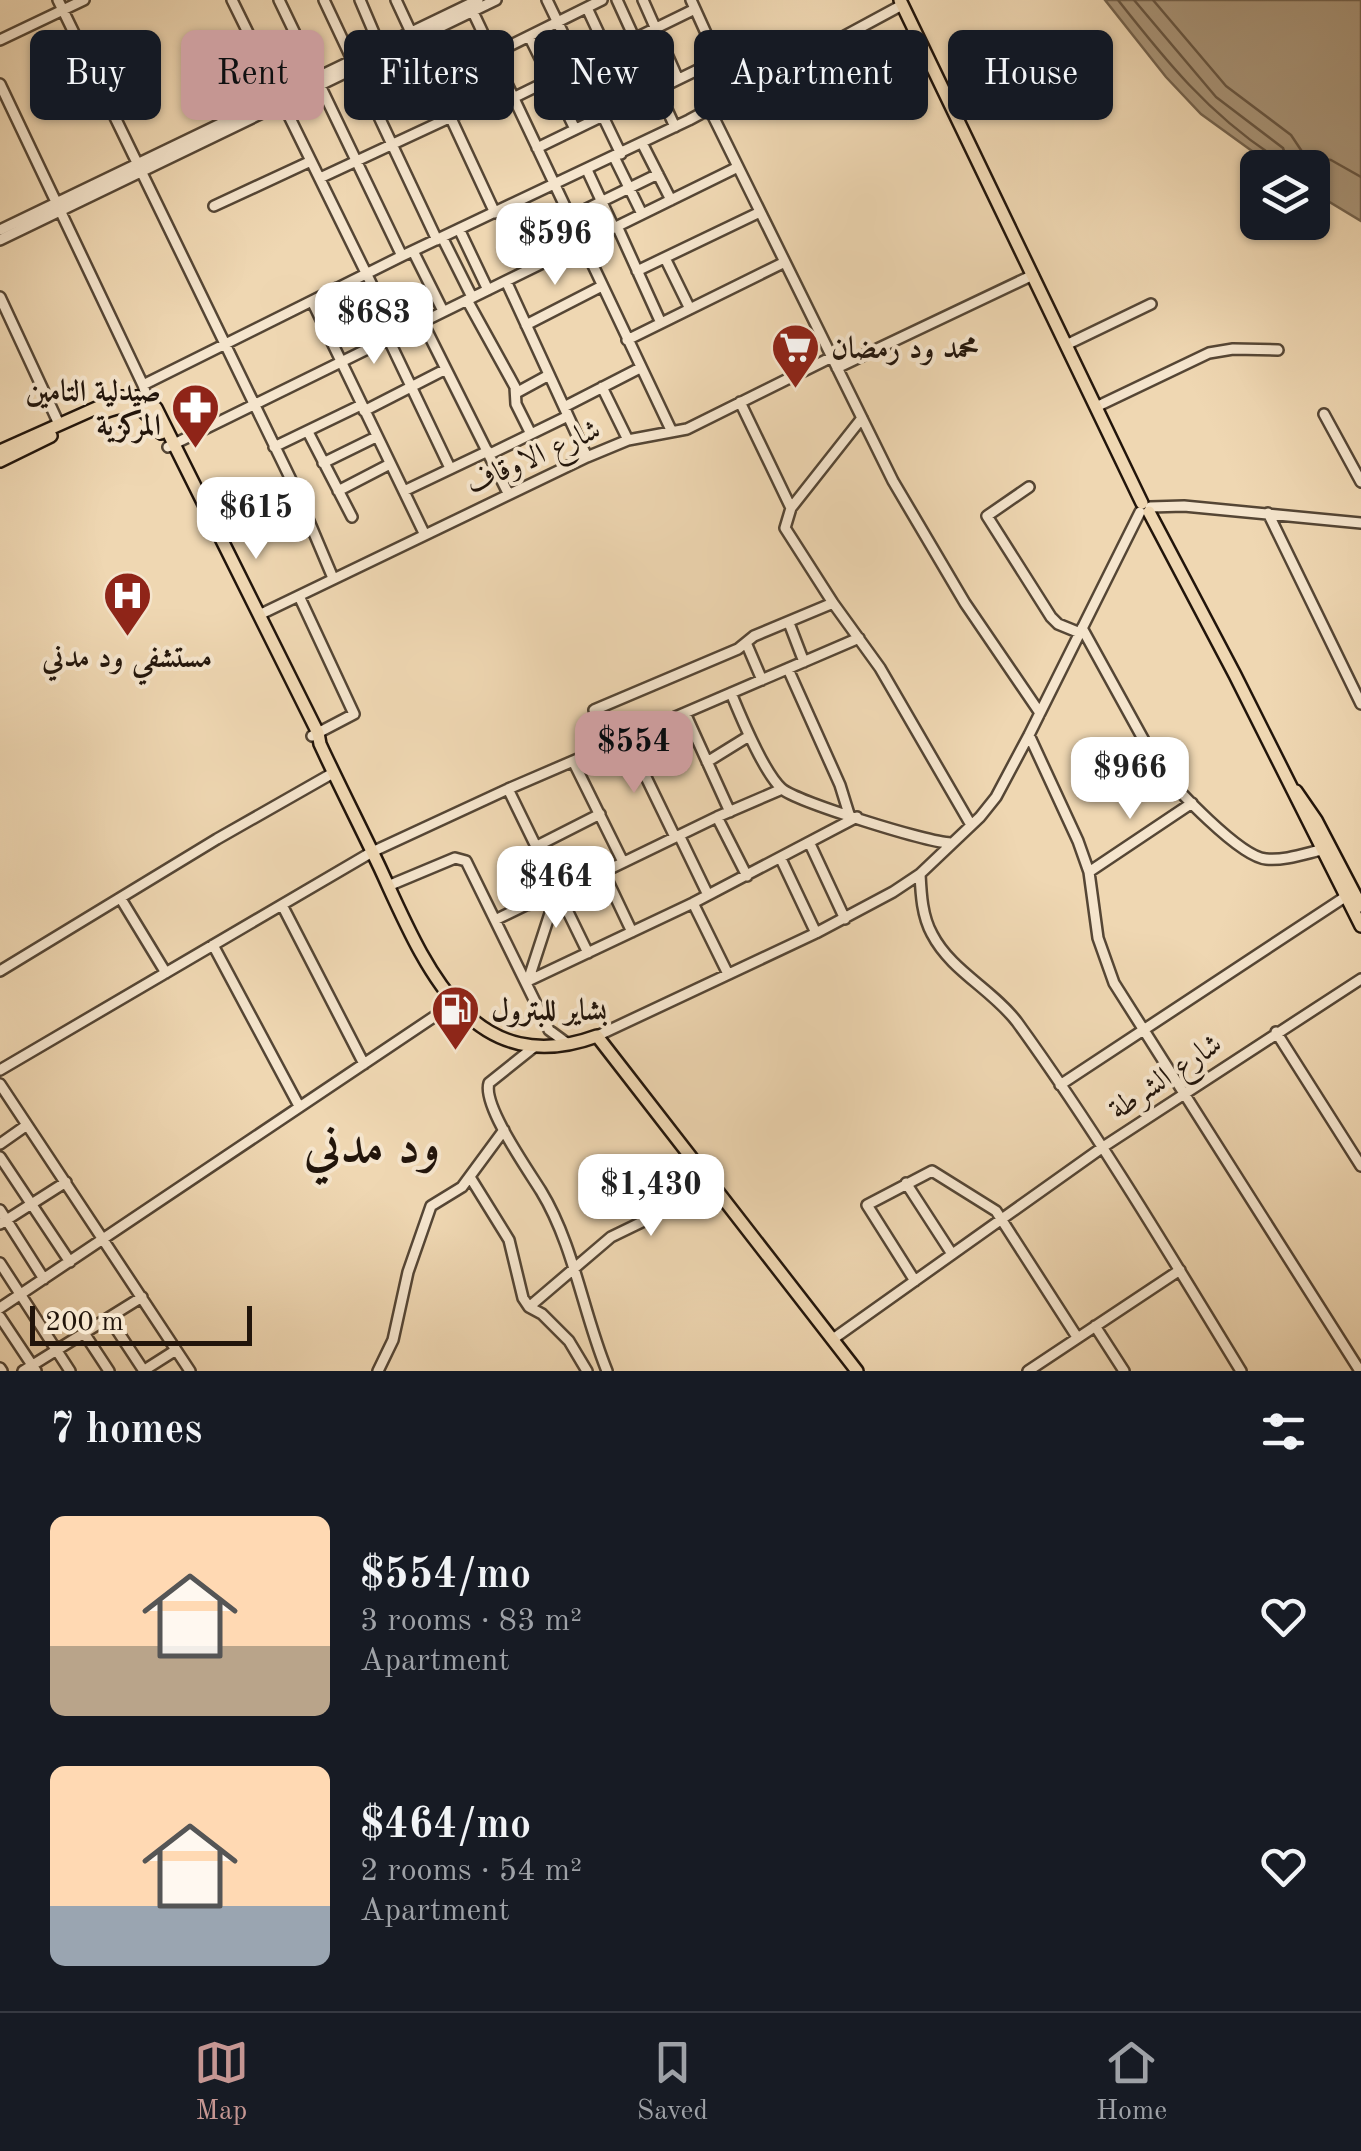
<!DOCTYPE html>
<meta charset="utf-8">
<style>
:root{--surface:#171b24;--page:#242831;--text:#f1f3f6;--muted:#9ea1a6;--line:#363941;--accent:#c59692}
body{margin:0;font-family:"Old Standard TT",Amiri,serif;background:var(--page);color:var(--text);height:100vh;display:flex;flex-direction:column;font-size:38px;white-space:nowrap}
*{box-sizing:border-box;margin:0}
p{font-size:32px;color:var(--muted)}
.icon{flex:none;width:55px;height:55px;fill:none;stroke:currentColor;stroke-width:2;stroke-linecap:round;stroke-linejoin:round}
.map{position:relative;height:1371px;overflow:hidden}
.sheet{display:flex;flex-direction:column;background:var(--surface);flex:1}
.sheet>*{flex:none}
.hud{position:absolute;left:30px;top:30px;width:1302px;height:90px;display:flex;gap:20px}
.buttons{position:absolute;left:1240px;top:150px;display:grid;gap:20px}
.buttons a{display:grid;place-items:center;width:90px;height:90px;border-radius:15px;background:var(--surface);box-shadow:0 2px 8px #0004;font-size:50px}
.scale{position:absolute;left:30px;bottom:25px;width:222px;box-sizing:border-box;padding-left:10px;border:5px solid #22150b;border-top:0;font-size:28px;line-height:35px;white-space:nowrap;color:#22150b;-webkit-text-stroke:8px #f5e5cd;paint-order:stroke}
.price{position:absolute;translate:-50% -85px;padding:0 22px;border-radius:20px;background:#fff;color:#222;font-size:32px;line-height:65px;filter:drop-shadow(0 2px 5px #0008)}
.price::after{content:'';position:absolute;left:50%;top:60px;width:30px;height:22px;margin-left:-15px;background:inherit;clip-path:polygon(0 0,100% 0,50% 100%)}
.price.active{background:var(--accent);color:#111}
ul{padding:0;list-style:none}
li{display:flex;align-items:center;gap:30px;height:250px;padding:0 50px}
li span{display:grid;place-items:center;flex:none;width:280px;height:200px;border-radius:15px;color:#555}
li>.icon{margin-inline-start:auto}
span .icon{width:120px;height:120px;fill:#fffc;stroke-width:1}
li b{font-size:42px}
h2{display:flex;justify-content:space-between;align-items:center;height:120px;padding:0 50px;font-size:42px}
.chip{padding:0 35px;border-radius:15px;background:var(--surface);box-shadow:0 2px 8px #0004;font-size:35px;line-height:90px}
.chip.active{background:var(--accent);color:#111}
.tab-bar{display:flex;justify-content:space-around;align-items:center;height:140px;border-top:2px solid var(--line);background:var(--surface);font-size:28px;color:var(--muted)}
.tab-bar a{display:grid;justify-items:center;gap:5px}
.tab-bar .active{color:var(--accent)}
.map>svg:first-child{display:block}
.water{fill:#a99579;stroke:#73624d;stroke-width:2.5}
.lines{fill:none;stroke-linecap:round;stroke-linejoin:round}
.shore{stroke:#665542;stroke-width:2.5}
.minor-casing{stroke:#554635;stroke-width:14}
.major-casing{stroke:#22150b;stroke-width:16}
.minor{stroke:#f5e5cd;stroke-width:9}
.major{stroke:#efd7b2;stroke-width:11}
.labels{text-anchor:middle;stroke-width:8;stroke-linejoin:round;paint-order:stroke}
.poi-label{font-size:30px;font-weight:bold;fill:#22150b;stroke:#f5e5cd;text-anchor:start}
.street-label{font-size:30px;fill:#22150b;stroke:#f5e5cd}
.town-label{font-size:50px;font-weight:bold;fill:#22150b;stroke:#f5e5cd}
</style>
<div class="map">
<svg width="1361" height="1371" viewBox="0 0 1361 1371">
<rect width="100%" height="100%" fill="#efd7b2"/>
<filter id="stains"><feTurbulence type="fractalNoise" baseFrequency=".002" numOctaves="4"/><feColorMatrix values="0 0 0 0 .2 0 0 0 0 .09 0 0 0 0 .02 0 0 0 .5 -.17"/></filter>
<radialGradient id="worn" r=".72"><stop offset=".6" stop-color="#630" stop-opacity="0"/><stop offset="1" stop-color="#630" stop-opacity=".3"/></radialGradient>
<!-- water -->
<path class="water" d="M1105 0H1361V221L1313 192 1312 168 1274 167 1201 114 1166 77Z"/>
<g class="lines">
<!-- shore -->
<path class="shore" d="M1118 0C1166 61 1208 113 1273 156L1277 168
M1134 0 1216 97 1283 148 1290 168
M1153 0 1226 86 1291 135 1305 156 1331 160 1361 177"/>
<defs>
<path id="minor" d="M58 0 295 488 333 578
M232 0 396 334
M279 0 402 256
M324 0 437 240
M360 0 380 47
M396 0 495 213
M547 0 621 154
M617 0 675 127
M643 0 678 79
M691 0 734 95
M587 8 631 102
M472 10 672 432
M529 36 575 129
M0 40 84 0
M493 54 602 0
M0 84 143 385 148 401 145 407
M513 98 695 9
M710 110 893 481 965 603 1040 713
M642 143 671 200
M537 148 718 60
M614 157 642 214
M587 170 614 228
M320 178 509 90
M519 201 548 260
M214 206 311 161
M617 226 661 323
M459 229 488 290
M0 230 478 0
M535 234 658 174
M442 237 472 297
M0 240 496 0
M413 251 443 311
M665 258 690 309
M637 271 760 212
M506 281 587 457
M337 288 368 349
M0 297 59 424
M467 300 509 376 515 387 516 404 531 434
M312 301 424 533
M422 321 508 493
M526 325 602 286
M388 338 450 468
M627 340 785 262
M1066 345 1151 304
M837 368 1033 275
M143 385 402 256 689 120 902 5
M602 387 628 440
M516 393 549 375
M740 402 791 508
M564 407 640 368
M1096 407 1209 353 1233 349 1278 350
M364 411 446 369
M1324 414 1361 482
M862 418 791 508 785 528 833 603 880 668 971 825
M308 432 352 517
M168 447 738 167
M274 447 361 405
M490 454 568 416
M323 463 376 437
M1029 487 987 516 1051 617 1058 624 1080 633
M338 491 390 464
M404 491 488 451
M1150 507 1184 506 1361 523
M1268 513 1361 704
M299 596 354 714 312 736
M259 615 587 457 628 440 687 429 832 357
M789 623 804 662
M1082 628 1158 766C1175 788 1240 857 1266 859 1283 861 1304 854 1321 850
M747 645 762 680
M788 669 840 785 849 814
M731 693C740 715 765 774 782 789 798 802 929 843 951 843
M685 713 730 812
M1029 735 1078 841 1089 872 1098 938 1114 983 1360 1371
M627 738 675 837
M610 745 594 710 738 649 754 636 833 603
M573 761 623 862
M707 762 749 736
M508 789 588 953
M717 817 747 876
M679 835 708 895
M810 844 845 919
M537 846 600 814
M781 859 816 933
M603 871 632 932
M1089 872 1192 803
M920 874C921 894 922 916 932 934 951 971 992 989 1017 1022 1098 1134 1169 1253 1241 1371
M388 886 455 858 466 861 549 1030 568 1044
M121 899 166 973
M693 903 728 974
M282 905 364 1064
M495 920 526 905 552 900
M213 945 299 1106
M0 971 217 839 333 773
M528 981 693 903 857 817
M528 981 556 895 717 817 782 789
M1276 1032 1361 1166
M597 1036 816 933 893 892 920 874 980 817 996 797 1029 735 1140 512
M534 1047 489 1083C482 1105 528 1170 541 1191 574 1245 583 1313 607 1371
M0 1070 372 852 508 789 859 638
M0 1084 190 1371
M1060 1085 1345 897
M0 1144 27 1125
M0 1157 70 1262
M470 1177 509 1240 523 1298 529 1307 542 1314 569 1341 587 1371
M906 1183 952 1254
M0 1210 44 1279
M0 1224 66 1182
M0 1263 70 1371
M915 1281 867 1205 932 1171 996 1211 1077 1337
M529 1307 611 1237 646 1220 706 1176
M0 1308 453 1004
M0 1317 36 1371
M109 1318 144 1371
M1095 1326 1124 1371
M84 1333 109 1371
M833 1339 1103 1147 1361 979
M0 1368 2 1371
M23 1371 142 1297
M143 1371 176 1350
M378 1371 393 1340 408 1272 431 1206 462 1187 504 1130
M1028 1371 1180 1270"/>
<path id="major" d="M900 0 1142 503
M100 414C129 401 145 404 161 433
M0 451 121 397H138L156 408 318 733 320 744C339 785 360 826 380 868 423 961 469 1083 597 1036L857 1371
M0 461 51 436
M1149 512 1235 675 1361 926
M1296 791 1316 820 1361 906"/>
</defs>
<!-- minor casing -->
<use href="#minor" class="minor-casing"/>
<!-- major casing -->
<use href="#major" class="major-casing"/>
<!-- minor -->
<use href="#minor" class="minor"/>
<!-- major -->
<use href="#major" class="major"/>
</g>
<!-- icons -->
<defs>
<symbol id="supermarket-pin" viewBox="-11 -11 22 30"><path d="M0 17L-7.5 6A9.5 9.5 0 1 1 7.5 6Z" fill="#8f2418" stroke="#f5e5cd"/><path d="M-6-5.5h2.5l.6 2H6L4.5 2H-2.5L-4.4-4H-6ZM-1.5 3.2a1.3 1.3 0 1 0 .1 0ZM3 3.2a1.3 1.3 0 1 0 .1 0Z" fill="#fff"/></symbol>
<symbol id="pharmacy-pin" viewBox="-11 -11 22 30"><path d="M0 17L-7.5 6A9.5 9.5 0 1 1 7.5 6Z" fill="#8f2418" stroke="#f5e5cd"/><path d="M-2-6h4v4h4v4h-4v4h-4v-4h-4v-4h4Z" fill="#fff"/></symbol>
<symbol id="hospital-pin" viewBox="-11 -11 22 30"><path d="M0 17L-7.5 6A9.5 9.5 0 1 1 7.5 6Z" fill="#8f2418" stroke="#f5e5cd"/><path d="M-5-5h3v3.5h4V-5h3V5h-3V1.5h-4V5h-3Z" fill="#fff"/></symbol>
<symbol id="fuel-pin" viewBox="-11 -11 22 30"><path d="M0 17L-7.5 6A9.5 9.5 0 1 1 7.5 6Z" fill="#8f2418" stroke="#f5e5cd"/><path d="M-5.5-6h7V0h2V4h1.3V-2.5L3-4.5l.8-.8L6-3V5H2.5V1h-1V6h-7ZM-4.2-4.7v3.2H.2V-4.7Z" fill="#fff"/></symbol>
</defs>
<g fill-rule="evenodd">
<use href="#supermarket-pin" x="768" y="320" width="55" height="75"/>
<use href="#pharmacy-pin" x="168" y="380" width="55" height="75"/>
<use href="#hospital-pin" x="100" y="568" width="55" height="75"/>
<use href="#fuel-pin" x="428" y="982" width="55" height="75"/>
</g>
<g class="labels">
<!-- poi labels -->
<g class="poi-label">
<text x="831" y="358">محمد ود رمضان</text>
<text x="161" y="401" text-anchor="end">صيدلية التامين<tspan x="161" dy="34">المركزية</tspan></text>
<text x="127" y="667" text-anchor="middle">مستشفي ود مدني</text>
<text x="491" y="1020">بشاير للبترول</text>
</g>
<!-- street labels -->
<g class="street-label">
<text transform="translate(533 456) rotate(-24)" y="10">شارع الاوقاف</text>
<text transform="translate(1165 1076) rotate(-34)" y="10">شارع الشرطة</text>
</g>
<!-- town labels -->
<g class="town-label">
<text x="372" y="1162">ود مدني</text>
</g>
</g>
<rect width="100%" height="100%" filter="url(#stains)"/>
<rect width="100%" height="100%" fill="url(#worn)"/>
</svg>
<div class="buttons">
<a><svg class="icon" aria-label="layers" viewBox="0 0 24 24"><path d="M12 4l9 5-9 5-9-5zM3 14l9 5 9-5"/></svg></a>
</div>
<div class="scale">200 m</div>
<b class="price" style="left:555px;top:288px">$596</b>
<b class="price" style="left:374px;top:367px">$683</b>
<b class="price" style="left:256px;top:562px">$615</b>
<b class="price active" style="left:634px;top:796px">$554</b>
<b class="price" style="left:1130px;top:822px">$966</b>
<b class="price" style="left:556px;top:931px">$464</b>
<b class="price" style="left:651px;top:1239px">$1,430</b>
<div class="hud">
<a class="chip">Buy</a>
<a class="chip active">Rent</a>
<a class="chip">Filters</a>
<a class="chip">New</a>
<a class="chip">Apartment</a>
<a class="chip">House</a>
</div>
</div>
<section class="sheet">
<h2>7 homes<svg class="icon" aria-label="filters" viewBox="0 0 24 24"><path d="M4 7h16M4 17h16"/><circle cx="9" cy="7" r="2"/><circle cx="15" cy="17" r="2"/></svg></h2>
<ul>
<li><span style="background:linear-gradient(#ffd9b3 65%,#b9a48a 0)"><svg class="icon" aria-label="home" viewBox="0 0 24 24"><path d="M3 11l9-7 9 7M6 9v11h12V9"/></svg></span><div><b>$554/mo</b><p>3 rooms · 83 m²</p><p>Apartment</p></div><svg class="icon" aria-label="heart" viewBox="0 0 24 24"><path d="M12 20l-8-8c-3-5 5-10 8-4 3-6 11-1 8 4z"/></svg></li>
<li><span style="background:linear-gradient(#ffd9b3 70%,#9aa5b1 0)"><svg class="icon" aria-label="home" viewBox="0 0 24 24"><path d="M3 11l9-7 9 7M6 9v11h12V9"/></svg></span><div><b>$464/mo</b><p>2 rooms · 54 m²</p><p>Apartment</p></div><svg class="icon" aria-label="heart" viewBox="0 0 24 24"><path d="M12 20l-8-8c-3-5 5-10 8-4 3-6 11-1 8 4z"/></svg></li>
</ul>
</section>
<nav class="tab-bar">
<a class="active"><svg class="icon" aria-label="map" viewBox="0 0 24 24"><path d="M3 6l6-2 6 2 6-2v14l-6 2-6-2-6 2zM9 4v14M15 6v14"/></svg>Map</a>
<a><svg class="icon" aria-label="saved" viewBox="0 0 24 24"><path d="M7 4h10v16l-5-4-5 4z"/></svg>Saved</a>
<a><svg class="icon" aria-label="home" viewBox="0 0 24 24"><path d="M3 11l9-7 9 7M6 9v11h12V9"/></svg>Home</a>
</nav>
